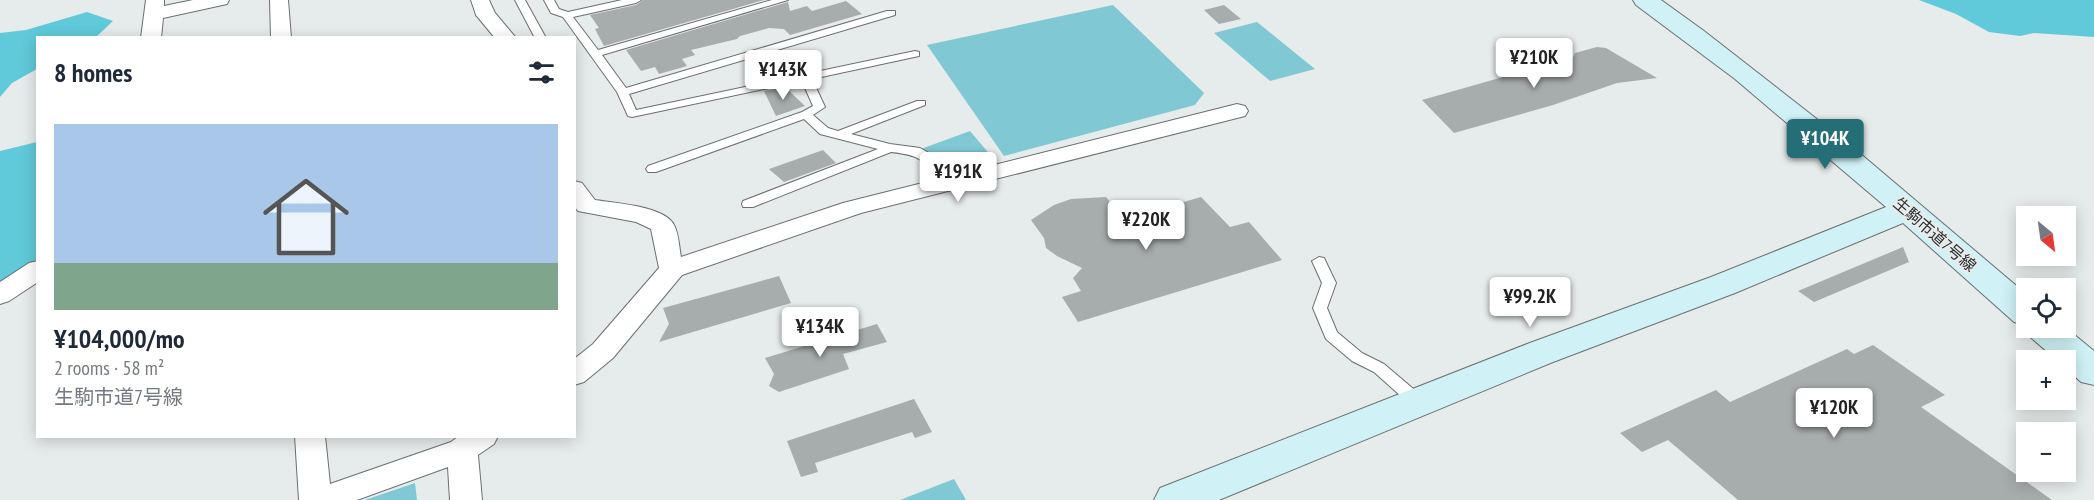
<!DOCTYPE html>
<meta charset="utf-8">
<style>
:root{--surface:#fff;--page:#f6f6f7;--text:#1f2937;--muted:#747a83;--accent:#256e78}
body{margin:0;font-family:"PT Sans Narrow","Noto Sans JP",sans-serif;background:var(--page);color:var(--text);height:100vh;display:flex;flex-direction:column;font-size:22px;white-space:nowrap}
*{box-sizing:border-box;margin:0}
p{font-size:20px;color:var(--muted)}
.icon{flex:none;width:33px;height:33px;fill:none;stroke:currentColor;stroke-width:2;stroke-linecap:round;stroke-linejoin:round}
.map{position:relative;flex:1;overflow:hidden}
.details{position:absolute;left:36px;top:36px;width:540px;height:402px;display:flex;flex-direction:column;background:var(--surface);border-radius:0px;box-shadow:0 3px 15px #0003}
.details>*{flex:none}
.needle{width:39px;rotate:151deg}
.controls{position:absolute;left:2016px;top:206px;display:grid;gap:12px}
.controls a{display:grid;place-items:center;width:60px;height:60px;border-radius:0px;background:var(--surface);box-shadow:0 3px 15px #0003;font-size:30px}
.price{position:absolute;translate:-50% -51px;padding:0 14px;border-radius:6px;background:#fff;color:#222;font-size:20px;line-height:39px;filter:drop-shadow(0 2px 3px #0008)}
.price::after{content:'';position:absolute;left:50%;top:36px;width:18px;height:14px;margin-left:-9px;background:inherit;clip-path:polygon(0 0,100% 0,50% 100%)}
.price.current{background:var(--accent);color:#fff}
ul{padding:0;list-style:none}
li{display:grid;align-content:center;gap:12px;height:318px;padding:0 18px}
li span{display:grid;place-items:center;height:186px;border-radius:0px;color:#555}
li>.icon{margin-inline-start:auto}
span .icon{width:108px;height:108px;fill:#fffc;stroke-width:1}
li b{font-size:26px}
h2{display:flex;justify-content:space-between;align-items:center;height:72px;padding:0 18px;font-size:26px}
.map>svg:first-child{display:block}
.green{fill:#80c8d3}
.forest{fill:#60cada}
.building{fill:#a7acac}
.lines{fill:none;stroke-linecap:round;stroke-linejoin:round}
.lane-casing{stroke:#6b6f70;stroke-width:2}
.street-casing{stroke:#6b6f70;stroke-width:2}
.secondary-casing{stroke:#6b6f70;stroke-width:2}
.lane{fill:#fff;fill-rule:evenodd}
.street{fill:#fff;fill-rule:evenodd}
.secondary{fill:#d0f2f7;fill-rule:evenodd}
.labels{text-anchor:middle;stroke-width:5;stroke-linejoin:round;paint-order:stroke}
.street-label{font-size:16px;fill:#2d2f2f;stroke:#e6ebeb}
</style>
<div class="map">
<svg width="2094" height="500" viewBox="0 0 2094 500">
<rect width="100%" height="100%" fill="#e6ebeb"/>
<!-- green -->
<path class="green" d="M1113 5 1204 93 1195 105 1004 156 927 45Z
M1257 22 1315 69 1270 81 1214 33Z
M970 131 997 163 976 169H953L921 149Z
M954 479 966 500H900Z
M415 483 417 500H365Z"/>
<!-- forest -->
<path class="forest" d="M1919 0H2094V37L2034 33 2020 36 1989 32 1956 14Z
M87 12 113 21 96 37 38 38 37 69 12 83 0 97V33L26 30Z
M37 142V260L0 283V151Z"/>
<!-- building -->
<path class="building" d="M643 0H764L604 46 595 29 599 28 590 15 636 5Z
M846 1 862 14 790 35 784 29 769 28 740 36 737 39 691 50 695 55 682 59 687 66 659 74 655 67 641 71 626 50 788 2 790 11 807 6 812 11Z
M1224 5 1241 19 1219 24 1204 10Z
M1597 47 1606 48 1657 78 1617 83 1553 105 1454 133 1422 100 1573 57 1575 53Z
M756 59 776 78 760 82 750 60Z
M785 87 805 106 776 116 764 91Z
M823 150 836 163 784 182 769 169Z
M1106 197 1124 219 1201 197 1230 227 1249 222 1282 260 1078 322 1062 297 1081 291 1073 278 1082 268 1057 256 1046 248 1044 238 1031 220 1054 205 1071 199Z
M1903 247 1909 262 1814 302 1798 291Z
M779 276 791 303 659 342 669 324 663 308Z
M877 324 887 342 843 354 849 369 779 392 769 386 774 374 765 358Z
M1873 345 1945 395 1921 407 2052 500H1738L1668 440 1642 452 1620 433 1716 390 1730 402 1847 349 1854 354Z
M914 399 932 432 915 438 912 432 815 463 818 472 801 477 787 441Z"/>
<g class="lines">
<defs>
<path id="lane" d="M515 0H525L546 38H535Z
M544 0H554L559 9 568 12 622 0H641L636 3 573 17 598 50 772 0H788L602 55 626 88 887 11H895V15L629 94 636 110 915 51 919 52V56L812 79 825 107 813 115 828 128 838 131 917 101H925V105L851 134 890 144 920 148 932 155 958 183 952 187 948 186C926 163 923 155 891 152L753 207H743L742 204 743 201 878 149 820 134 804 119 656 172H648L646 169 648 166 802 112 813 106 802 81 632 117 628 116 617 92 563 17 551 13Z
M1319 257 1324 258 1336 283 1327 308 1337 332 1362 353 1384 364 1424 398 1426 402 1424 406 1418 408 1412 406 1374 372 1352 361 1326 339 1313 308 1322 283 1312 261Z"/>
<path id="street" d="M146 0H164V6L193 0H229L227 4 163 18 161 38H141Z
M270 0H288L291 38H271Z
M471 0H489L495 13 516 38H495L476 15Z
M1237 104 1245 106 1248 111 1245 116 861 213 682 275 613 358 584 382 574 385V359L593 344 659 268 651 229 636 222 578 211 574 206V181L582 183 595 200C614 203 665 206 674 225 679 234 679 247 681 257L843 203Z
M38 261V282L9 301 0 304V282L29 263Z
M295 436H325L330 484 451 442 459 436H498L494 444 478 455 482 500H450L448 467 357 500H299Z"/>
<path id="secondary" d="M1633 0H1661L1704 31 1850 145 2026 294V327H2065L2094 351V385L2081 382 2066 368V360H2057L2029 336 2024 327 2025 325 2014 322 1903 223 1735 293 1553 362 1219 500H1154L1160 488 1527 344 1711 277 1886 207 1735 79 1636 5Z"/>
</defs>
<!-- lane casing -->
<use href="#lane" class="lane-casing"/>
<!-- street casing -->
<use href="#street" class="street-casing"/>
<!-- secondary casing -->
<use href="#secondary" class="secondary-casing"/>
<!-- lane -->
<use href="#lane" class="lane"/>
<!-- street -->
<use href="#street" class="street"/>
<!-- secondary -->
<use href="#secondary" class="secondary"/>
</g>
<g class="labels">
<!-- street labels -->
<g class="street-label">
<text transform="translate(1935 234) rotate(41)" y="6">生駒市道7号線</text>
</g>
</g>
</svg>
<div class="controls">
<a><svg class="needle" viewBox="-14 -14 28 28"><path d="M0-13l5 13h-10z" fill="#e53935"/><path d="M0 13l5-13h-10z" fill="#747a83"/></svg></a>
<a><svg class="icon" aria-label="locate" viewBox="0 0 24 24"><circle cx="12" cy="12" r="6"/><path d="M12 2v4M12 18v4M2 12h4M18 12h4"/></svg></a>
<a>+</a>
<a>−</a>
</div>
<b class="price" style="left:1534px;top:89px">¥210K</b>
<b class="price" style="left:783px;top:101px">¥143K</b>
<b class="price current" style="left:1825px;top:170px">¥104K</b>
<b class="price" style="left:958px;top:203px">¥191K</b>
<b class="price" style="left:1146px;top:251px">¥220K</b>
<b class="price" style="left:1530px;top:328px">¥99.2K</b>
<b class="price" style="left:820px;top:358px">¥134K</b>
<b class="price" style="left:1834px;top:439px">¥120K</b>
<section class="details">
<h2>8 homes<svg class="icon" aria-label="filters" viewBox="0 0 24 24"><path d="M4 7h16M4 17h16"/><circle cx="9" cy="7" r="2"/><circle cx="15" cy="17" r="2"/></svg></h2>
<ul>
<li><span style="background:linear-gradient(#a9c7e8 75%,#7fa58c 0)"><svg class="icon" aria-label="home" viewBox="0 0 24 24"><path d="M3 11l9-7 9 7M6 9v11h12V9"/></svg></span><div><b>¥104,000/mo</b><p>2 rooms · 58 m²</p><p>生駒市道7号線</p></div></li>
</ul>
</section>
</div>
